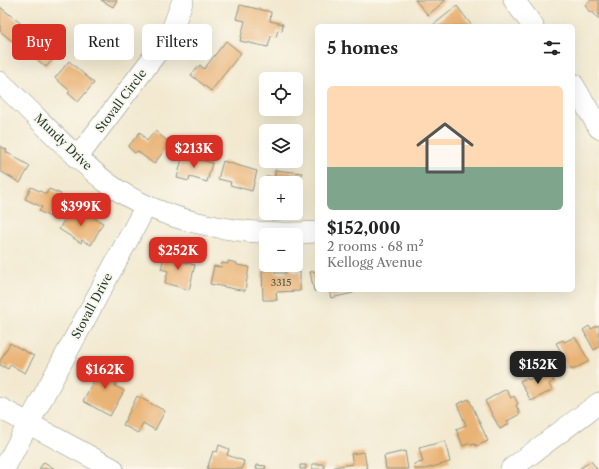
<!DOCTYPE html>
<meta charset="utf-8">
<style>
:root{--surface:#fff;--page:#f2f2f2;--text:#222;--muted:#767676;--line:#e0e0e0;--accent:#d93025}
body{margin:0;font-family:"Libre Caslon Text",serif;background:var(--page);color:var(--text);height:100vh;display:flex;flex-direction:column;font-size:15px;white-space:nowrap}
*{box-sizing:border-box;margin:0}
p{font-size:13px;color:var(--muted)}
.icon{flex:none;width:22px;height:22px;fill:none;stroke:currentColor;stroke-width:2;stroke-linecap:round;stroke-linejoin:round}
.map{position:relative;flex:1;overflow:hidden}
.panel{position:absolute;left:315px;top:24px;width:260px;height:268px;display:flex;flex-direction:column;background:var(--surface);border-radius:6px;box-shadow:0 4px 16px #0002}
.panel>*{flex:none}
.top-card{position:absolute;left:12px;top:24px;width:243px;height:36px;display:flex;gap:8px}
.buttons{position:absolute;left:259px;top:72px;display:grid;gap:8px}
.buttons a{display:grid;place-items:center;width:44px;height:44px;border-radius:6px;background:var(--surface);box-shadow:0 4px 16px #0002;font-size:20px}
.price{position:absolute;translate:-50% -34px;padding:0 9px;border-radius:8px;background:var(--accent);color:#fff;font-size:13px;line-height:26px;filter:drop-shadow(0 1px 2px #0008)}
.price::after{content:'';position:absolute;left:50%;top:24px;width:12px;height:9px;margin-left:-6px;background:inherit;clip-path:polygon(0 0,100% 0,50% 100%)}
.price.selected{background:#222;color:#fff}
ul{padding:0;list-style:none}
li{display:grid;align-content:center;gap:8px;height:212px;padding:0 12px}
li+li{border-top:1px solid var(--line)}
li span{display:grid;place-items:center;height:124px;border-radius:6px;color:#555}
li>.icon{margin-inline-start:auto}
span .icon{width:72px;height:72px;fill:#fffc;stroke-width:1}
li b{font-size:17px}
h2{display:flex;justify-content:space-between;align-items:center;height:48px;padding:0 12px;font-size:17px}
.pill{padding:0 14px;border-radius:6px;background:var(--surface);box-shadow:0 4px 16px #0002;font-size:14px;line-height:36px}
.pill.selected{background:var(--accent);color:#fff}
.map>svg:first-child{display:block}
.building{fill:#eab376}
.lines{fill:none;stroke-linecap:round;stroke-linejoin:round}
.minor-casing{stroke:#889382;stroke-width:22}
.minor{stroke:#fff;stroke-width:21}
.labels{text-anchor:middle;stroke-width:4;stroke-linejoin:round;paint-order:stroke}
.number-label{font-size:10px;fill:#525a44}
.street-label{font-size:12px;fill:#1f3d34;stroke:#fbf7ec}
</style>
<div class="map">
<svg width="599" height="469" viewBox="0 0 599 469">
<rect width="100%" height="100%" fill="#fbf7ec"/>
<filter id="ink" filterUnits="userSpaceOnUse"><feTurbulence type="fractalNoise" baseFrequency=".025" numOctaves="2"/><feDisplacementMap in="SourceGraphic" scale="8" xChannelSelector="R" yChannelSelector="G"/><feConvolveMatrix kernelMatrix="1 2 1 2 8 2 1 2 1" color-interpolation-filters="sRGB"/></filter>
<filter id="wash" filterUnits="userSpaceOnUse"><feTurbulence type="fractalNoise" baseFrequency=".012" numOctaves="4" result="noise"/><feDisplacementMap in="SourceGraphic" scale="16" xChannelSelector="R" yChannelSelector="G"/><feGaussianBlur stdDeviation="0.9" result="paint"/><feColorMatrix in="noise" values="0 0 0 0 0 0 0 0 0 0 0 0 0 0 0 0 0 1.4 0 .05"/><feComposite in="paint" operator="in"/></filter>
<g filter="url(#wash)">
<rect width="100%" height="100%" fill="#f2e9d0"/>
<g id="blocks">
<!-- building -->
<path class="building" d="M101 0H117L113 7Z
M415 0H446L428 15Z
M591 0H599V20L592 11 590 13 585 5Z
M240 5 271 12 270 21 283 24 282 31 278 30 276 37 271 36 268 47 240 41 245 21 236 19Z
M457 6 472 26H432Z
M0 7 24 26 12 41 0 31Z
M47 31 57 39 52 44 60 51 46 67 22 47 33 34 39 39Z
M226 41 241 53 211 91 191 75 200 65 204 69Z
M69 61 94 83 78 102 68 93 70 91 55 78Z
M155 131 170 143 154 164 137 151 135 153 128 147 140 132 147 141Z
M0 146 7 150 6 152 30 166 20 183 0 171Z
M183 155 212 163 207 182 190 177 189 181 177 178Z
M223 161 257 171 252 191 230 185 231 182 218 179Z
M275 170 302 173 300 193H296V183H267V176L275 177Z
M31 187 46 194 49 189 61 194 50 217 39 211 42 207 25 199Z
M77 212 86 216 87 214 103 223 91 245 82 240 81 243 59 229 68 213 75 217Z
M166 250 175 252 173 259 195 265 189 290 165 283 168 271 161 269Z
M228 261 237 263V265L249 267 245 291 210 284 214 266 221 267 222 263 228 264Z
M286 269H293V272H300V291L276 292 277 300H263L262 271 275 270V273H286Z
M317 271V291H314L310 272Z
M329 290H353V293L331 298Z
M599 325V347L594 350 583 330 589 326 591 329Z
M575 337 589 361 572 370 571 368 567 369 562 360 565 359 556 343 563 340 564 342Z
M10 343 34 356 25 373 10 365 8 369 0 365V361Z
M103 363 122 373 115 386 124 391 110 416 83 401Z
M547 370 554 381 549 384 552 390 531 401 520 381 527 378 528 380Z
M506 389 511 398 514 396 518 404 516 405 520 414 507 421 509 424 500 429 485 401Z
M137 396 165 411 155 430 143 423 138 433 123 425Z
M469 399 488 441 476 446 475 444 471 445 470 443 463 446 456 429 466 425 457 404Z
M445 441 450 462 425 469H415L414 464 423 462 419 448Z
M219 445 229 449 227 455 244 461 242 469H207L213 451 217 452Z
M405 451 408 469H386L384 456Z
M364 452 367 469H334V467L353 464 351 454Z
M591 461 597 469H579Z
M44 462 55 469H39Z
M312 464H324V469H312Z
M257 465 266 466 265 469H256Z
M300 465H306V469H300Z"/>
</g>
</g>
<g filter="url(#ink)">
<use href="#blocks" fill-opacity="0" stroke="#889382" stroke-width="1"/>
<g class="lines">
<defs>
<path id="minor" d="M514 0 533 26
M0 82C36 115 68 152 106 182 163 225 248 237 317 232
M573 84 599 128
M77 158 170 35 183 0
M0 408 113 469
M4 469 146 206
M511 469 599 403"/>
</defs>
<!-- minor casing -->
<use href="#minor" class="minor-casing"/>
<!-- minor -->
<use href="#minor" class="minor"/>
</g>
</g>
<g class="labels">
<!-- number labels -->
<g class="number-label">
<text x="281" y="286">3315</text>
</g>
<!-- street labels -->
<g class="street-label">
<text transform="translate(121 101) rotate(-53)" y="4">Stovall Circle</text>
<text transform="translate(63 142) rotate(44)" y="4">Mundy Drive</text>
<text transform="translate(92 306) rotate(-62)" y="4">Stovall Drive</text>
</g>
</g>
</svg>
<div class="buttons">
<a><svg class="icon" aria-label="locate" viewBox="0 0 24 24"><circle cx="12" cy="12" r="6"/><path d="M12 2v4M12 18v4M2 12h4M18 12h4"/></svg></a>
<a><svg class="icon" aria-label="layers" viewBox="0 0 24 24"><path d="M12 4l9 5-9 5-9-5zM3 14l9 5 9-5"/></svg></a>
<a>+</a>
<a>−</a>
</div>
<b class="price" style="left:194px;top:169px">$213K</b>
<b class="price" style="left:81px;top:227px">$399K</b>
<b class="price" style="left:178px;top:271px">$252K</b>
<b class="price selected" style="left:538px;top:385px">$152K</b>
<b class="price" style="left:105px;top:390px">$162K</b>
<div class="top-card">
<a class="pill selected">Buy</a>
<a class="pill">Rent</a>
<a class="pill">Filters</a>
</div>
<section class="panel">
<h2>5 homes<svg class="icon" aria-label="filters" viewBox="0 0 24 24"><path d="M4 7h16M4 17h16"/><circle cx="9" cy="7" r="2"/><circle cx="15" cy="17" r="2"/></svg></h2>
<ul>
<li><span style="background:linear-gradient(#ffd9b3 65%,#7fa58c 0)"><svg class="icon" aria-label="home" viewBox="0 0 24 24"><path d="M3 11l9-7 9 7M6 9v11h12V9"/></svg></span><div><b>$152,000</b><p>2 rooms · 68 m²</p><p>Kellogg Avenue</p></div></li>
</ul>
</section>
</div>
